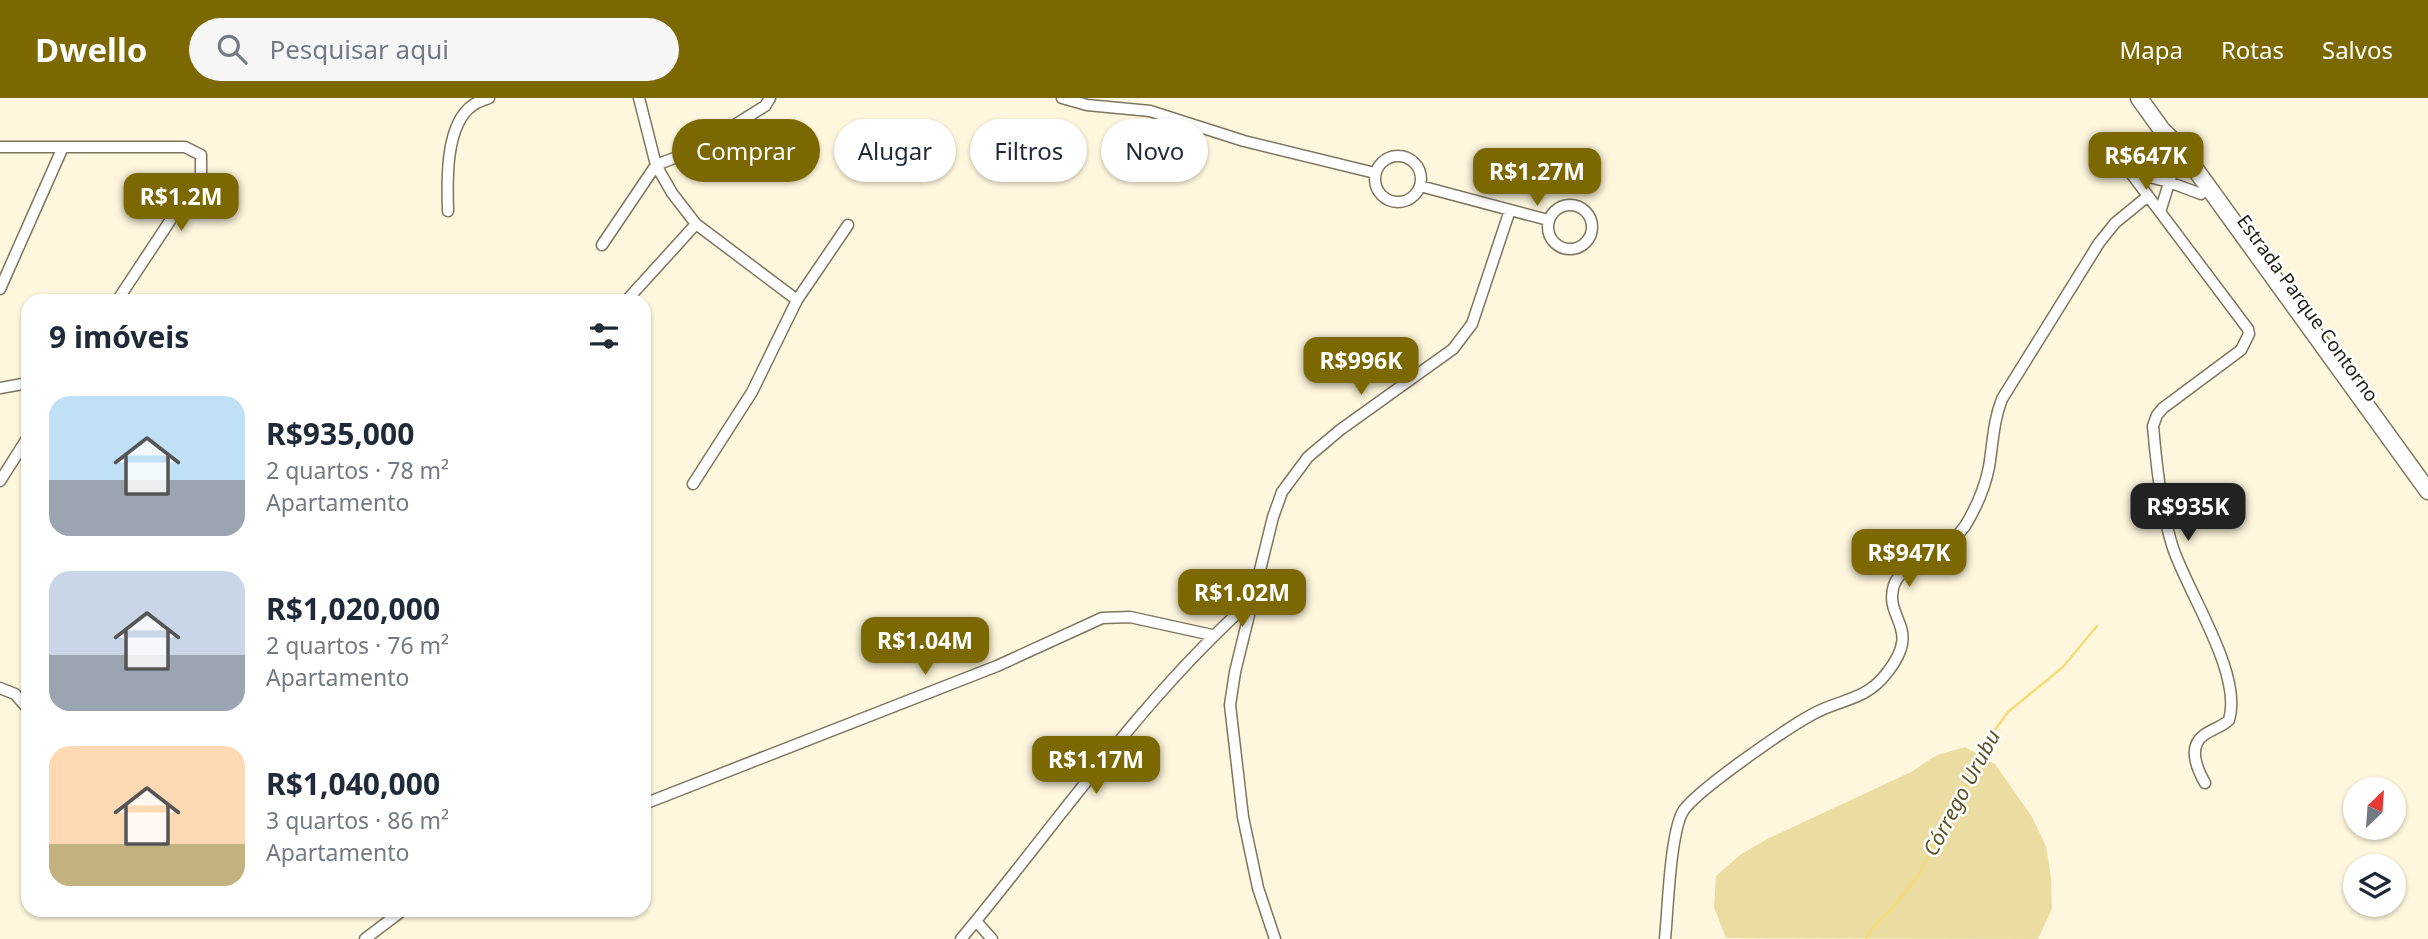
<!DOCTYPE html>
<html lang="pt">
<meta charset="utf-8">
<style>
:root{--surface:#fff;--page:#f6f6f7;--text:#1f2937;--muted:#747a83;--accent:#7c6800}
body{margin:0;font-family:"Noto Sans",sans-serif;background:var(--page);color:var(--text);height:100vh;display:flex;flex-direction:column;font-size:26px;white-space:nowrap}
*{box-sizing:border-box;margin:0}
p{font-size:23px;color:var(--muted)}
.icon{flex:none;width:38px;height:38px;fill:none;stroke:currentColor;stroke-width:2;stroke-linecap:round;stroke-linejoin:round}
.map{position:relative;flex:1;overflow:hidden}
.sheet{position:absolute;left:21px;top:196px;width:630px;height:623px;display:flex;flex-direction:column;background:var(--surface);border-radius:21px;box-shadow:0 2px 5px #0004}
.sheet>*{flex:none}
.top-card{position:absolute;left:672px;top:21px;width:665px;height:63px;display:flex;gap:14px}
.needle{width:46px;rotate:25deg}
.tools{position:absolute;left:2343px;top:679px;display:grid;gap:14px}
.tools a{display:grid;place-items:center;width:63px;height:63px;border-radius:50%;background:var(--surface);box-shadow:0 2px 5px #0004;font-size:35px}
.price{position:absolute;translate:-50% -60px;padding:0 16px;border-radius:14px;background:var(--accent);color:#fff;font-size:23px;line-height:46px;filter:drop-shadow(0 2px 4px #0008)}
.price::after{content:'';position:absolute;left:50%;top:42px;width:21px;height:16px;margin-left:-10px;background:inherit;clip-path:polygon(0 0,100% 0,50% 100%)}
.price.selected{background:#222;color:#fff}
ul{padding:0;list-style:none}
li{display:flex;align-items:center;gap:21px;height:175px;padding:0 28px}
li span{display:grid;place-items:center;flex:none;width:196px;height:140px;border-radius:21px;color:#555}
li>.icon{margin-inline-start:auto}
span .icon{width:84px;height:84px;fill:#fffc;stroke-width:1}
li b{font-size:30px}
h2{display:flex;justify-content:space-between;align-items:center;height:84px;padding:0 28px;font-size:30px}
.chip{padding:0 24px;border-radius:32px;background:var(--surface);box-shadow:0 2px 5px #0004;font-size:24px;line-height:63px}
.chip.selected{background:var(--accent);color:#fff}
header{display:flex;align-items:center;gap:42px;box-sizing:border-box;height:98px;padding:0 35px;background:var(--accent);color:#fff}
header strong{font-size:33px}
nav{display:flex;gap:38px;margin-inline-start:auto;font-size:24px}
.search{width:490px;height:63px;background:var(--page);display:flex;align-items:center;gap:18px;box-sizing:border-box;padding:0 24px;border-radius:38px;color:var(--muted);font-size:26px}
.map>svg:first-child{display:block}
.green{fill:#ebdca1}
.lines{fill:none;stroke-linecap:round;stroke-linejoin:round}
.stream{stroke:#f5dc78;stroke-width:2.5}
.street-casing{stroke:#7c765f;stroke-width:13}
.primary-casing{stroke:#7c765f;stroke-width:19}
.street{stroke:#fff;stroke-width:10}
.primary{stroke:#fff;stroke-width:16}
.labels{text-anchor:middle;stroke-width:5;stroke-linejoin:round;paint-order:stroke}
.street-label{font-size:19px;fill:#222016;stroke:#fff}
.water-label{font-size:21px;font-style:italic;fill:#5c5127;stroke:#fff}
</style>
<header>
<strong>Dwello</strong>
<div class="search"><svg class="icon" aria-label="search" viewBox="0 0 24 24"><circle cx="10" cy="10" r="6"/><path d="M15 15l6 6"/></svg>Pesquisar aqui</div>
<nav><a>Mapa</a><a>Rotas</a><a>Salvos</a></nav>
</header>
<div class="map">
<svg width="2428" height="841" viewBox="0 0 2428 841">
<rect width="100%" height="100%" fill="#fef7dd"/>
<!-- green -->
<path class="green" d="M1965 649 1995 666 2032 719 2046 748 2051 779 2052 811 2038 841 1726 840 1714 809 1716 778 1740 757 1767 741 1911 674 1937 657Z"/>
<g class="lines">
<!-- stream -->
<path class="stream" d="M1866 841 1871 832 1896 806 1919 776 1934 746 1953 714 1989 640 2008 614 2063 569 2097 528"/>
<defs>
<path id="street" d="M639 0 656 67 672 95 696 126 797 202
M1062 0 1087 7 1150 13 1244 43 1375 75
M0 49H185L201 57V76L117 203
M1375 81a23 23 0 1 1 46 0a23 23 0 1 1-46 0Z
M2130 74 2248 231 2249 236 2241 252 2163 310 2157 317 2153 328C2156 364 2162 416 2173 450 2188 495 2243 576 2229 622 2222 629 2212 631 2204 637 2187 649 2197 671 2205 685
M2130 74 2169 84 2201 96
M1420 88 1548 122
M1548 129a22 22 0 1 1 44 0a22 22 0 1 1-44 0Z
M448 113C447 84 445 26 473 7 477 4 484 2 489 0
M2160 114 2180 50
M602 147 656 67 693 53 765 8 770 0
M0 191 63 49
M626 203 696 126
M0 290 28 285
M0 383 28 339
M693 386 752 294 797 202 848 127
M0 590 15 596 28 611
M644 706 997 568 1102 520 1130 519 1212 537
M976 823 992 841
M365 841 403 812
M961 841C1056 727 1141 601 1252 502
M1275 841 1258 790 1243 719 1230 607 1235 574 1273 419 1282 394 1308 359 1340 332 1453 251 1472 226 1510 112
M1665 841C1668 810 1670 740 1682 715 1692 695 1789 629 1813 616 1840 601 1865 603 1886 576 1924 529 1883 522 1894 487 1901 468 1920 467 1935 457 1947 450 1957 439 1965 428 1976 410 1985 389 1989 369 1993 345 1993 324 2002 301L2099 145 2115 125 2148 98"/>
<path id="primary" d="M2139 0 2162 32 2180 50 2428 393"/>
</defs>
<!-- street casing -->
<use href="#street" class="street-casing"/>
<!-- primary casing -->
<use href="#primary" class="primary-casing"/>
<!-- street -->
<use href="#street" class="street"/>
<!-- primary -->
<use href="#primary" class="primary"/>
</g>
<g class="labels">
<!-- street labels -->
<g class="street-label">
<text transform="translate(2308 210) rotate(54)" y="7">Estrada Parque Contorno</text>
</g>
<!-- water labels -->
<g class="water-label">
<text transform="translate(1962 695) rotate(-62)" y="7">Córrego Urubu</text>
</g>
</g>
</svg>
<div class="tools">
<a><svg class="needle" viewBox="-14 -14 28 28"><path d="M0-13l5 13h-10z" fill="#e53935"/><path d="M0 13l5-13h-10z" fill="#747a83"/></svg></a>
<a><svg class="icon" aria-label="layers" viewBox="0 0 24 24"><path d="M12 4l9 5-9 5-9-5zM3 14l9 5 9-5"/></svg></a>
</div>
<b class="price" style="left:2146px;top:94px">R$647K</b>
<b class="price" style="left:1537px;top:110px">R$1.27M</b>
<b class="price" style="left:181px;top:135px">R$1.2M</b>
<b class="price" style="left:1361px;top:299px">R$996K</b>
<b class="price selected" style="left:2188px;top:445px">R$935K</b>
<b class="price" style="left:1909px;top:491px">R$947K</b>
<b class="price" style="left:1242px;top:531px">R$1.02M</b>
<b class="price" style="left:925px;top:579px">R$1.04M</b>
<b class="price" style="left:1096px;top:698px">R$1.17M</b>
<div class="top-card">
<a class="chip selected">Comprar</a>
<a class="chip">Alugar</a>
<a class="chip">Filtros</a>
<a class="chip">Novo</a>
</div>
<section class="sheet">
<h2>9 imóveis<svg class="icon" aria-label="filters" viewBox="0 0 24 24"><path d="M4 7h16M4 17h16"/><circle cx="9" cy="7" r="2"/><circle cx="15" cy="17" r="2"/></svg></h2>
<ul>
<li><span style="background:linear-gradient(#bfe0f5 60%,#9aa5b1 0)"><svg class="icon" aria-label="home" viewBox="0 0 24 24"><path d="M3 11l9-7 9 7M6 9v11h12V9"/></svg></span><div><b>R$935,000</b><p>2 quartos · 78 m²</p><p>Apartamento</p></div></li>
<li><span style="background:linear-gradient(#c9d6e8 60%,#9aa5b1 0)"><svg class="icon" aria-label="home" viewBox="0 0 24 24"><path d="M3 11l9-7 9 7M6 9v11h12V9"/></svg></span><div><b>R$1,020,000</b><p>2 quartos · 76 m²</p><p>Apartamento</p></div></li>
<li><span style="background:linear-gradient(#ffd9b3 70%,#c2b280 0)"><svg class="icon" aria-label="home" viewBox="0 0 24 24"><path d="M3 11l9-7 9 7M6 9v11h12V9"/></svg></span><div><b>R$1,040,000</b><p>3 quartos · 86 m²</p><p>Apartamento</p></div></li>
</ul>
</section>
</div>
